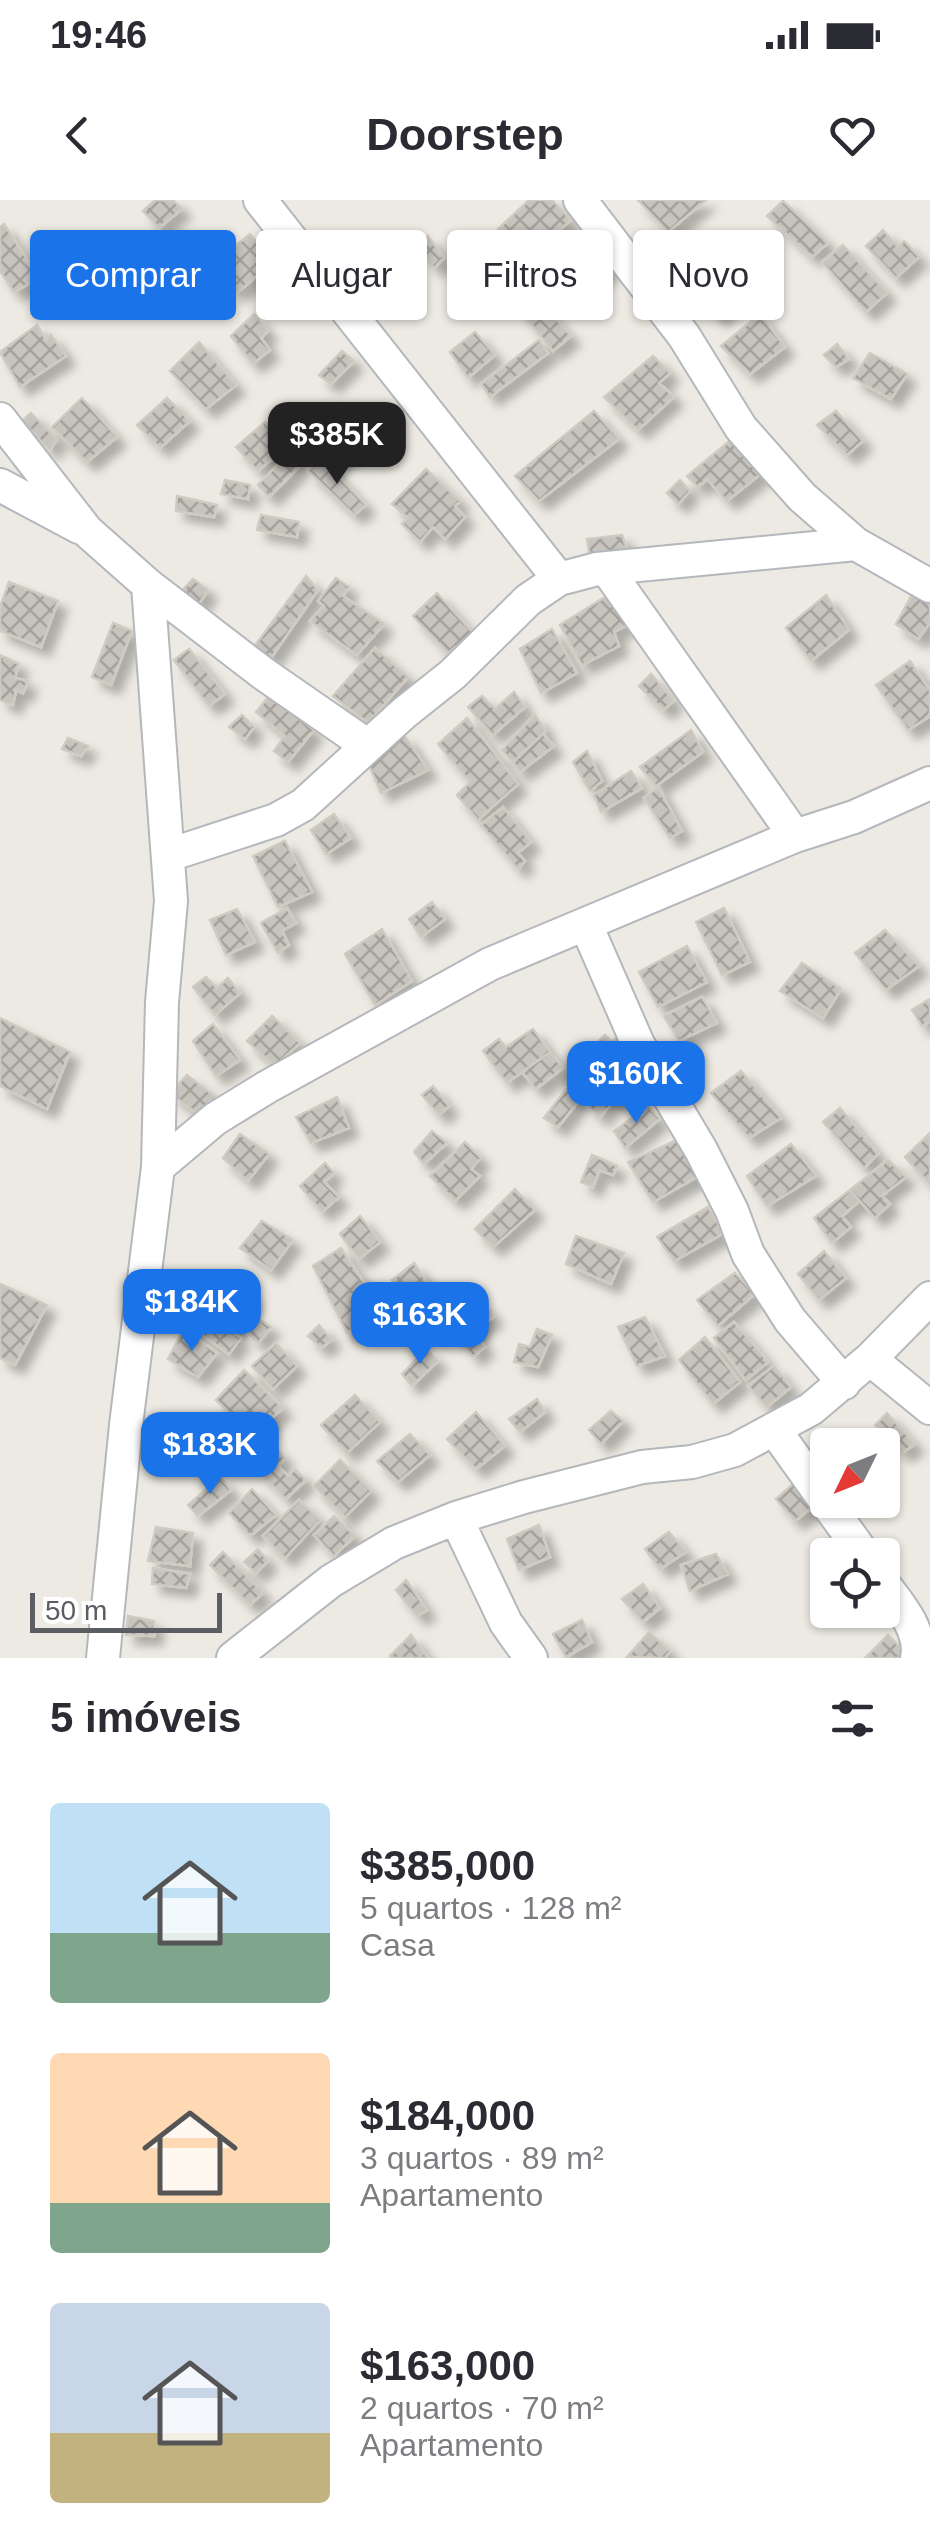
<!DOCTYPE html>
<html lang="pt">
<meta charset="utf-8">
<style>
:root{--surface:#fff;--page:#f2f2f3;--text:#2b2b33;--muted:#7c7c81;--accent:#1a73e8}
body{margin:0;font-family:Arial,sans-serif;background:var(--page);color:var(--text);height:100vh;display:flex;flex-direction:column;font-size:38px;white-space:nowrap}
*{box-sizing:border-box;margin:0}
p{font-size:32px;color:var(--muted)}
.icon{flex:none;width:55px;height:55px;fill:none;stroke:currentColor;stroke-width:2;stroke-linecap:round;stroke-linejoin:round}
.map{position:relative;height:1458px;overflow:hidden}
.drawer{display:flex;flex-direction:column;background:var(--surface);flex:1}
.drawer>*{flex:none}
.hud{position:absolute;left:30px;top:30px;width:870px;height:90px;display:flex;gap:20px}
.needle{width:65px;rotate:227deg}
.tools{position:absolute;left:810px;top:1228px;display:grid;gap:20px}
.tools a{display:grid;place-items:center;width:90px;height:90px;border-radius:10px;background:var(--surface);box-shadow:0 2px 8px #0004;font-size:50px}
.scale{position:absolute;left:30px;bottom:25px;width:192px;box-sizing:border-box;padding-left:10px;border:5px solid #5a5d61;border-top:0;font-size:28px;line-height:35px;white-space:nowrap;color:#5a5d61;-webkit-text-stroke:8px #fff;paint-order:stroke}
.price{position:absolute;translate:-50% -85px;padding:0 22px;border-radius:20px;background:var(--accent);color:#fff;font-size:32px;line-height:65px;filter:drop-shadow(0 2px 5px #0008)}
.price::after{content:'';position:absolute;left:50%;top:60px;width:30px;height:22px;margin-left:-15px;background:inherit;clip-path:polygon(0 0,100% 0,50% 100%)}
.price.active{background:#222;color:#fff}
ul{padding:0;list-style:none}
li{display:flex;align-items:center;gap:30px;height:250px;padding:0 50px}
li span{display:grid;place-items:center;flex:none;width:280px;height:200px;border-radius:10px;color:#555}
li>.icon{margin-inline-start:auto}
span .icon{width:120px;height:120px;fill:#fffc;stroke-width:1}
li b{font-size:42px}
h2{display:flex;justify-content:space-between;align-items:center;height:120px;padding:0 50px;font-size:42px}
.tag{padding:0 35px;border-radius:10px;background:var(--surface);box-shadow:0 2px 8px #0004;font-size:35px;line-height:90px}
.tag.active{background:var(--accent);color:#fff}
.status{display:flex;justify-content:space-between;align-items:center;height:70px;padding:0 50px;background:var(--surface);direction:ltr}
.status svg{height:28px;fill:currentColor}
header{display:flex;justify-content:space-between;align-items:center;height:130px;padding:0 50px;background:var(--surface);font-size:45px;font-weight:700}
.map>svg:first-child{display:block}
.building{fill:url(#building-cross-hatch);stroke:#d0cbc1;stroke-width:2.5;filter:url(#shadow)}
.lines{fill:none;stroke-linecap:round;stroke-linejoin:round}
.minor-casing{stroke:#b4b7bb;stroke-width:36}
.minor{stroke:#fff;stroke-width:32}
</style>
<div class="status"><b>19:46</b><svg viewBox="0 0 49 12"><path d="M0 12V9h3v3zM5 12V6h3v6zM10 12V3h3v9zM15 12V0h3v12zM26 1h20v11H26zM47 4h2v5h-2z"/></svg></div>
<header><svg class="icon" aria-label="back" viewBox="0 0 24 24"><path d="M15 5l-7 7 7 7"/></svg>Doorstep<svg class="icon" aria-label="heart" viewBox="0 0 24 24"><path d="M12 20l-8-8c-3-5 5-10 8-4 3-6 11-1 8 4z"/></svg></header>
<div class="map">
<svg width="930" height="1458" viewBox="0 0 930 1458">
<defs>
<pattern id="building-cross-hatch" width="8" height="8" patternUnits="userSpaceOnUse" patternTransform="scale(2.5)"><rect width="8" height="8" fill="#c7c4be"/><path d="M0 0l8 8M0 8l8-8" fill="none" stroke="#a5a29e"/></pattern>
<filter id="shadow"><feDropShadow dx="9" dy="9" stdDeviation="5" flood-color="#0004"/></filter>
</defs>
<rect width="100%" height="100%" fill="#eceae2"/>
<!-- building -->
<path class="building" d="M155 0H173L182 9 159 28 143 11Z
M529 0H552L571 20 526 59 498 29Z
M638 0H706L668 32Z
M783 1 828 43 812 57 767 16Z
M4 24 39 78 14 92 0 71V27Z
M883 30 898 47 904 41 919 57 896 78 866 46Z
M250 34 273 62 236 94 213 64Z
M428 36 444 58 434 68 415 46Z
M82 39 92 53 69 73 59 58Z
M476 39 502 69 491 80 465 49Z
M586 41 610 68 569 104 545 78Z
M843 45 887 93 866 112 822 62Z
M704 63 737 99 718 118 684 83Z
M532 93 571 136 553 151 517 107Z
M254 114 268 131 261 138 270 150 253 164 231 136Z
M760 114 785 147 750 174 721 146Z
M37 125 46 140 51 135 66 156 20 187 0 152Z
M475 132 495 155 468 178 450 152Z
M539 140 548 153 490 197 481 184Z
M199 142 236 185 206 209 170 171Z
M837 144 849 159 836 167 824 155Z
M342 151 354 161 331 184 319 175Z
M870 153 907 174 891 199 853 178Z
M653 156 670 173 659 183 674 197 638 230 604 197Z
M82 198 117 237 87 262 52 227Z
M167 198 190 221 160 248 137 225Z
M594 211 619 239 539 301 515 276Z
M836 211 863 241 847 255 817 225Z
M31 213 57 240 50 250 22 221Z
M265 222 286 247 258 271 236 247Z
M352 226 362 237 338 263 328 252Z
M732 239 763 272 727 301 707 279 698 287 687 276Z
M289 253 301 265 269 297 258 285Z
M321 258 366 305 354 315 308 271Z
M426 269 460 301 455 306 465 317 445 339 433 327 420 342 402 324 408 318 392 304Z
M225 280 250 285 248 299 221 294Z
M680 280 690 291 678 304 667 293Z
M177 296 217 305 214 317 176 311Z
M261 315 299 322 297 337 257 330Z
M622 335 628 352 590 358 587 339Z
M306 376 318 390 271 458 254 447Z
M336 378 349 387 343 396 384 424 357 455 310 421 324 406 318 401Z
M193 379 208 390 199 404 182 391Z
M9 382 58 401 41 447 0 431V407Z
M914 391 930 401V423L918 439 896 424Z
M437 393 473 433 448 453 413 416Z
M610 394 626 426 614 432 619 446 582 465 560 425Z
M826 395 849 430 811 461 786 428Z
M113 423 132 431 111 485 92 477Z
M552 429 577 473 541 493 520 449Z
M375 448 408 477 368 523 333 496Z
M189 449 225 494 209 506 174 460Z
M0 455 19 464 15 478 28 481 23 493 16 490 13 505 0 500Z
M910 461 930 491V516L908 530 876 485Z
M651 474 674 501 663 510 639 486Z
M514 492 525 507 493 535 468 507 482 496 495 509Z
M269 496 314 530 288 562 274 551 285 536 256 512Z
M242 515 254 527 245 539 229 527Z
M535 515 546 531 513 562 502 550Z
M467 518 518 584 478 620 457 595 470 582 438 544Z
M691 530 703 552 656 586 640 567Z
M543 534 554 546 520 572 513 562Z
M404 535 428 570 381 593 368 563Z
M68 538 88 546 81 556 62 549Z
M587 551 602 581 590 591 573 562Z
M631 571 642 588 601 612 594 595Z
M658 587 682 631 670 638 644 598Z
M503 607 531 642 518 653 525 661 518 669 481 625Z
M334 614 351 638 326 654 311 630Z
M285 641 312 692 278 707 253 656Z
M432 702 445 719 421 737 409 719Z
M287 708 296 723 282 731 289 745 278 753 261 723Z
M724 708 750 762 722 775 696 722Z
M237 709 255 742 226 755 210 720Z
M382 729 412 781 375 805 345 754Z
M885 730 919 766 886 790 855 753Z
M687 746 707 782 658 807 639 772Z
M802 763 841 789 823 818 780 791Z
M206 777 217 788 228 778 240 793 215 815 193 787Z
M702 797 717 823 679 841 664 816Z
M930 799V821L922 826 912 810Z
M272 816 300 843 275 866 247 841Z
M0 818 70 852 47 909 0 886Z
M213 824 240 860 216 876 193 841Z
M533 829 550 852 507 883 483 851 499 839 506 847Z
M605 835 612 842 619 835 635 849 585 894 572 880 586 867 579 859Z
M550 852 563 868 536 889 522 872Z
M741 871 781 918 749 938 711 893Z
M187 875 217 898 199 915 170 893Z
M611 879 626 888 600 917 586 905Z
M433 886 449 906 439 915 422 895Z
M566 889 580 899 558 927 544 918Z
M337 897 349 928 311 943 296 917Z
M648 906 660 919 625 948 614 931Z
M840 908 878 954 864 968 823 922Z
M432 931 447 943 424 964 414 952Z
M930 933V984L905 957Z
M240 934 269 954 248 981 223 958Z
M679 939 702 974 653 1002 628 962Z
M465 942 481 958 471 969 480 976 455 1001 430 976Z
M791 944 816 976 767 1006 747 976Z
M592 955 617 966 613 975 599 970 593 987 581 982Z
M888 960 906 977 882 996 890 1004 875 1018 850 990Z
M325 963 334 973 324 982 339 997 322 1012 300 986Z
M515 989 535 1010 493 1047 475 1029Z
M850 990 859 1001 842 1016 851 1027 832 1043 814 1018Z
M708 1007 724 1033 674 1061 657 1037Z
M360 1016 380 1042 359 1059 340 1034Z
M262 1021 293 1040 271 1070 240 1048Z
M576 1036 624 1053 611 1084 566 1064Z
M341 1048 380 1107 347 1133 313 1066Z
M824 1051 846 1078 819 1100 798 1074Z
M414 1063 435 1094 413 1111 392 1080Z
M735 1073 755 1094 718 1126 697 1100Z
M219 1074 253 1097 246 1110 211 1088Z
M0 1084 47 1105 15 1165 0 1158Z
M207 1095 243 1119 233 1133 241 1138 229 1154 186 1123Z
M482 1102 494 1116 475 1132 485 1147 473 1157 451 1128Z
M645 1117 665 1156 637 1166 618 1127Z
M259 1119 271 1127 258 1143 248 1134Z
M734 1122 768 1162 746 1180 714 1138Z
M319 1125 332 1140 321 1148 308 1136Z
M537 1129 552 1135 538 1167 514 1162 519 1144 530 1147Z
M183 1130 217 1153 198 1177 168 1159Z
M705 1137 740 1182 713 1204 679 1160Z
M276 1143 297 1166 273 1189 252 1166Z
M426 1149 438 1161 412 1186 402 1174Z
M774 1166 791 1187 767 1207 748 1186Z
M244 1170 283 1208 252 1236 216 1200Z
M355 1195 380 1222 347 1253 321 1225Z
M537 1199 545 1212 520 1232 509 1219Z
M611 1211 623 1221 601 1244 589 1230Z
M476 1212 505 1246 476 1269 447 1239Z
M887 1213 915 1244 902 1253 875 1225Z
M188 1220 209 1243 202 1251 192 1239 178 1251 166 1240Z
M410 1234 430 1255 398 1282 377 1261Z
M274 1247 285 1258 278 1266 288 1276 295 1269 306 1280 286 1299 255 1268Z
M340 1260 371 1291 345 1317 314 1286Z
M220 1277 231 1290 198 1316 188 1305Z
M795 1282 815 1305 795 1321 776 1299Z
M252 1289 276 1315 250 1336 229 1313Z
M299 1300 320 1320 285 1358 263 1336Z
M334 1316 355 1336 334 1356 314 1335Z
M539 1325 550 1357 519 1370 507 1339Z
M156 1327 193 1333 190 1366 148 1361Z
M669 1332 686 1352 660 1369 645 1349Z
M258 1349 268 1361 256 1373 244 1362Z
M223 1352 263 1393 250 1405 210 1365Z
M716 1354 728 1374 690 1391 681 1365Z
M153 1368 190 1374 186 1388 152 1384Z
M406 1380 427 1410 417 1416 396 1390Z
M643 1384 660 1408 643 1422 622 1399Z
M128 1416 154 1421V1436L126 1435Z
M582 1420 592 1442 566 1457 553 1434Z
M649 1432 670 1451 665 1458 627 1457Z
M411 1435 428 1458H391L390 1456Z
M888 1435 907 1454 903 1458H865Z"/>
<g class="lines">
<defs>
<path id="minor" d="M260 0 559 379
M580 0 684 136 741 228 802 297 856 344 930 386
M0 219 87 331 148 385 264 474 368 546
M0 285 79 327
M606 368 795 636
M169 655 276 620 303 605 404 513 453 474 528 400 559 379 597 369 856 344
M586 725 638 844 701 950 732 1011 748 1054 790 1120 844 1183
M158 967 215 919 267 887 490 764 795 636 854 617 930 583
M870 1159 930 1208
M774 1229 864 1355
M456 1318 506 1423 531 1458
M882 1382C898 1403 923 1431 917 1458
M103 1458 126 1225 158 967 162 802 171 701 148 385
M233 1458 331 1381 394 1343 456 1318 524 1297 642 1267 692 1262 735 1250 811 1209 870 1159 930 1098"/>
</defs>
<!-- minor casing -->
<use href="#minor" class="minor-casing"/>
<!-- minor -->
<use href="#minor" class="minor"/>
</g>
</svg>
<div class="tools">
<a><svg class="needle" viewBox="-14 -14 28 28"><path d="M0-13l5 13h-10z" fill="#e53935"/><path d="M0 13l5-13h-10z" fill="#7c7c81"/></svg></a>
<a><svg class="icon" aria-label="locate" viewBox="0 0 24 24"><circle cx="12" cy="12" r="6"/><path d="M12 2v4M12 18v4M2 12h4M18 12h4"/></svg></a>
</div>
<div class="scale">50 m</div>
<b class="price active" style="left:337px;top:287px">$385K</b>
<b class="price" style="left:636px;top:926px">$160K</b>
<b class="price" style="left:192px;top:1154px">$184K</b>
<b class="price" style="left:420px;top:1167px">$163K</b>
<b class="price" style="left:210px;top:1297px">$183K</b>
<div class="hud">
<a class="tag active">Comprar</a>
<a class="tag">Alugar</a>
<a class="tag">Filtros</a>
<a class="tag">Novo</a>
</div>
</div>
<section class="drawer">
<h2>5 imóveis<svg class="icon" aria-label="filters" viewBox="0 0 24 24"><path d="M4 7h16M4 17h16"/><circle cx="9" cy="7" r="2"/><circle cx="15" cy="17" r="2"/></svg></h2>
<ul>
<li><span style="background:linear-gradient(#bfe0f5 65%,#7fa58c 0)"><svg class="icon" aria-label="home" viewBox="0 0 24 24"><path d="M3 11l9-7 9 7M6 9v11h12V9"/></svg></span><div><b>$385,000</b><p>5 quartos · 128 m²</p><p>Casa</p></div></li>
<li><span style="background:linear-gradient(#ffd9b3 75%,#7fa58c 0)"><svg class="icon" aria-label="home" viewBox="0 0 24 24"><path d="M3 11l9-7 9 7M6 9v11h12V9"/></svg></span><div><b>$184,000</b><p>3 quartos · 89 m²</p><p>Apartamento</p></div></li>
<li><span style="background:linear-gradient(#c9d6e8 65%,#c2b280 0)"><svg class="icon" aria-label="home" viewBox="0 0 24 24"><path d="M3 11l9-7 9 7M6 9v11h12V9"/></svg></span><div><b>$163,000</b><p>2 quartos · 70 m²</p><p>Apartamento</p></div></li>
</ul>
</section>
